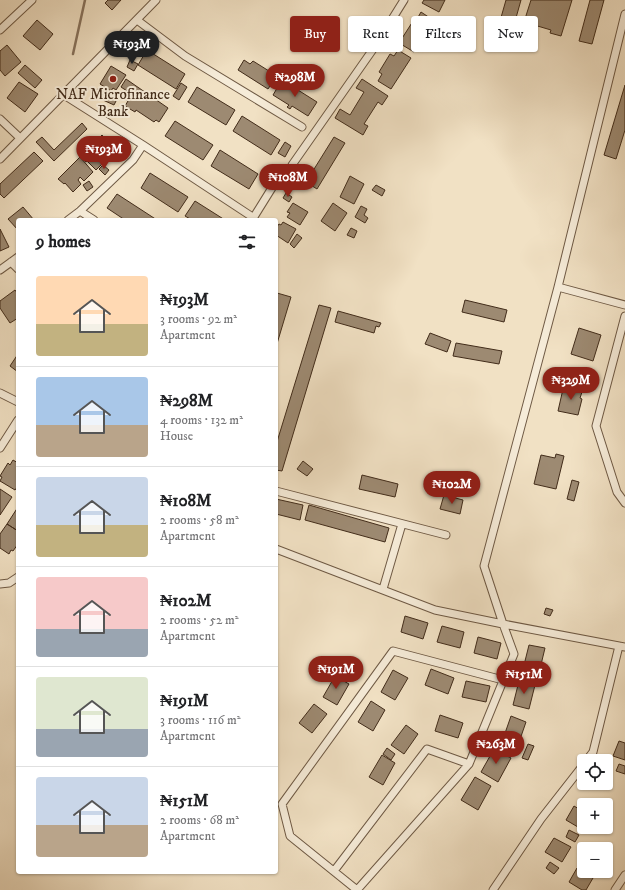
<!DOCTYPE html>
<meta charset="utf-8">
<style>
:root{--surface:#fff;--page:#f6f6f6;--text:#202124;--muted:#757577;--line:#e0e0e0;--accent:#8f2418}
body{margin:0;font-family:"IM FELL DW Pica",serif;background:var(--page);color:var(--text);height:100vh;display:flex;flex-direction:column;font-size:15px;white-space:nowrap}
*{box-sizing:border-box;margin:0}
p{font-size:13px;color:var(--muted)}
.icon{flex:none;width:22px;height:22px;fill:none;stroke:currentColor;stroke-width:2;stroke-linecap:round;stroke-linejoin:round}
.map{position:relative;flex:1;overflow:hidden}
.drawer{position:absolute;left:16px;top:218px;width:262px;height:656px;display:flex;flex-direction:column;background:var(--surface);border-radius:4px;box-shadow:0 1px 3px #0004}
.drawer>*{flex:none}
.banner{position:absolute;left:290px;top:16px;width:275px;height:36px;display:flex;gap:8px}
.fabs{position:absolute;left:577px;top:754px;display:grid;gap:8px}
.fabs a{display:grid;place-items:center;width:36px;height:36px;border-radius:4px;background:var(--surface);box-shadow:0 1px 3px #0004;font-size:20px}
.price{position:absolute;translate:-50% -34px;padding:0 9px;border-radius:14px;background:var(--accent);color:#fff;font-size:13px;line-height:26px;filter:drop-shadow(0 1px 2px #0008)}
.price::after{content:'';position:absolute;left:50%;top:24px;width:12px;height:9px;margin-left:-6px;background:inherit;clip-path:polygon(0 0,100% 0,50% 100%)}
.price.active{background:#222;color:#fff}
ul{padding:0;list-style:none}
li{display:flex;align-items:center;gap:12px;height:100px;padding:0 20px}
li+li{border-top:1px solid var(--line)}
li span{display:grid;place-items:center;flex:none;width:112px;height:80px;border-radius:4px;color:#555}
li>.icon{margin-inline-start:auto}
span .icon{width:48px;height:48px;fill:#fffc;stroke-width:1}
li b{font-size:17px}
h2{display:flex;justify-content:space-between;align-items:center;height:48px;padding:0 20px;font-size:17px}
.chip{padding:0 14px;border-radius:4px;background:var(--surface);box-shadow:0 1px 3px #0004;font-size:14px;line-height:36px}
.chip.active{background:var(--accent);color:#fff}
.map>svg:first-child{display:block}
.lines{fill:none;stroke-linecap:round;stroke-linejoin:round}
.stream{stroke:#88735d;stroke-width:2.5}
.building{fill:#9d8a72;stroke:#422c1a}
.minor-casing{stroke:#6e5944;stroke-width:9}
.minor{stroke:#f6ecd9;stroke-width:7}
.poi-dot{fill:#8f2418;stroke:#f6ecd9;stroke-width:1.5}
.labels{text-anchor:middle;stroke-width:4;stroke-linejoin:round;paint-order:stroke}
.poi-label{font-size:15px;fill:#422c1a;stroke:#f6ecd9}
</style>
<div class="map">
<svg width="625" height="890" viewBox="0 0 625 890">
<rect width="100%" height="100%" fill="#f1e1c4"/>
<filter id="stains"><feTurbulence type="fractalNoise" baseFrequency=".005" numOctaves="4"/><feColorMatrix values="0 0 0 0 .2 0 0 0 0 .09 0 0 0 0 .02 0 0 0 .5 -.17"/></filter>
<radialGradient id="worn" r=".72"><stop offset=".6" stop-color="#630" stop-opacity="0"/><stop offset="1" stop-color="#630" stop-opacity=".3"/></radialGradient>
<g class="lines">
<!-- stream -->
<path class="stream" d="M73 54 85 0"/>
</g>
<!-- building -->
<path class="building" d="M108 0H121L112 10 105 3Z
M424 0H445L439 12 422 3Z
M506 0H521L514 25 500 21Z
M531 0H572L561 36 550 33 551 30 524 22Z
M590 0H604L592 44 579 41Z
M421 12 433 20 414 52 399 43 415 18 417 19Z
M37 20 53 34 40 50 23 36Z
M7 45 21 62 5 76 0 70V51Z
M147 50 185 74 176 89 138 65Z
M398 50 411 58 391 89 378 81 382 74 379 72 390 54 394 56Z
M130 60 138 64 134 71 127 67Z
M244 60 250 64 253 61 269 71 267 76 274 80 268 89 238 70Z
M25 65 42 80 35 88 18 73Z
M111 66 126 75 116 90 113 88 111 91 100 84Z
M126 79 168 108 159 122 156 120 154 122 136 110 135 112 125 106 128 101 123 97 127 91 121 87Z
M362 79 388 96 382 105 378 102 364 124 368 126 363 135 335 118 340 109 350 115 364 92 356 88Z
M282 80 317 102 308 116 292 106 290 109 287 107 289 105 273 95Z
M19 82 38 94 25 112 7 98Z
M181 83 187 87 179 100 173 96Z
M625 85V130L616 159 604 155Z
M197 87 235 110 226 125 188 102Z
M97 89 113 96 114 95 118 97 114 105 94 96Z
M242 116 280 140 271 155 233 131Z
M175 121 213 145 203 160 165 136Z
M82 123 87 129 54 161 36 142 42 137 54 150Z
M102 135 115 150 106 159 102 155 100 158 104 162 96 170 87 161 86 162 80 157Z
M334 137 345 143 317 189 306 182Z
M285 142 291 146 285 157 278 153Z
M220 150 258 174 249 189 211 166Z
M34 152 43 161 4 198 0 194V184Z
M80 157 93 172 84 181 80 177 78 180 81 184 73 192 65 183 64 184 58 179Z
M103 165 109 170 105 175 99 169Z
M268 170 272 172 267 182 262 179Z
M150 173 188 197 178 212 141 188Z
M350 176 364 184 354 204 340 197Z
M89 181 93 187 87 191 83 185Z
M376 185 385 190 382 196 372 190Z
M286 193 292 197 289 202 283 198Z
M117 194 157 220H125L107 208Z
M195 201 225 220H192L185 216Z
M293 203 308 212 300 225 287 217 290 213 287 212Z
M333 203 347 213 335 231 321 221Z
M361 206 367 209 364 215 368 218 365 223 355 217Z
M23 207 34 220H18V230L8 219Z
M283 222 296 229 288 243 276 235V228L279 224 281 225Z
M351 228 357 231 354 238 347 235Z
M0 229 9 247 0 251Z
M297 234 302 238 294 248 290 244Z
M15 290 18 294V318L10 323 0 308V301Z
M277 293 291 297 276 347V297Z
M465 300 507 310 504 322 462 312Z
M319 305 331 308 282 471 276 470V445Z
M338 311 381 323 379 327 376 326 374 333 335 322Z
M579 328 601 335 593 361 571 354Z
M430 333 451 341 447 352 425 344Z
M456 343 502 351 499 364 453 356Z
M18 354V372L10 366Z
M573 387 583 389 580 398 582 399 578 415 558 411 563 389 572 391Z
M556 454 564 456 556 489 534 484 541 455 555 458Z
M13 460 18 463V486L15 490 0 481 2 477 0 476 8 463 10 465Z
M303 461 313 469 307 476 297 469Z
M362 475 398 484 395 497 359 489Z
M572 480 579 482 574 501 567 499Z
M0 489 12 497 0 515Z
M444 495 463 500 460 514 440 509Z
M276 499 303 505 300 520 276 514Z
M309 505 389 528 385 542 305 520Z
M18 507V531L7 524Z
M7 524 18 531V544L13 551 11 550 9 554 0 548V534Z
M546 608 553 610 550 616 544 614Z
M405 616 428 623 423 639 401 632Z
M442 626 464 632 460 648 437 642Z
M478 637 501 643 497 659 474 653Z
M529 645 545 648 539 673 523 669Z
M431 669 454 678 448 694 425 685Z
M393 670 408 678 395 700 381 692Z
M335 676 349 684 337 705 323 697Z
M466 681 490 686 486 702 462 697Z
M519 681 535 685 529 709 513 705Z
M371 701 385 710 373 731 358 722Z
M314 704 327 714 312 733 299 723Z
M440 715 463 723 458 738 435 731Z
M511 716 526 722 518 745 503 739Z
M406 725 418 734 404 754 391 745Z
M619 741 625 743V760L613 756Z
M528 744 534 746 528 760 522 758Z
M387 748 395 754 391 760 383 754Z
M494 749 511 758 498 782 481 772Z
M382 755 395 763 383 785 369 777Z
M619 764 625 766V774L616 771Z
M475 777 491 786 478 810 461 800Z
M574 806 584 812 585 827 583 830 566 820Z
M569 830 579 835 575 842 566 837Z
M554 838 571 847 562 862 545 852Z
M550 862 559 868 554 874 546 868Z
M577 868 593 878 586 890H582L569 882Z"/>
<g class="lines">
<defs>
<path id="minor" d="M625 14 558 287 484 566 503 624 625 647
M137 20 185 56 302 127
M0 30 32 0
M64 95 143 145 133 160 80 211 68 220
M0 119 20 138
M143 145 254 218
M0 159 156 0
M292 165 376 45 404 0
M80 211 94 220
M252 220 275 183
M11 262 18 269
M0 270 18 257
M558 287 625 305
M625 316 596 426 617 492 625 503
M0 393 18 402
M0 448 18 420
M276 491 446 535
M276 549 435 610 503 624 514 654 469 764 357 890
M0 584 9 583 18 577
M383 589 402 524
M586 761 593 752 619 646
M334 871 427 749 469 764
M357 890 290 836 282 804 393 651 503 680
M493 890 541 819 584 764
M615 890 625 875"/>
</defs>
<!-- minor casing -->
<use href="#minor" class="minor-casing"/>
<!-- minor -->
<use href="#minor" class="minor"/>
</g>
<!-- markers -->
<circle class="poi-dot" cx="113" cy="79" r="4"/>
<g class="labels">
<!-- poi labels -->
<g class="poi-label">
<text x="113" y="99">NAF Microfinance<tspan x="113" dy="17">Bank</tspan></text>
</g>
</g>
<rect width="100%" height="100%" filter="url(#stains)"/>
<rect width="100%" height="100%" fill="url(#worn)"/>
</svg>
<div class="fabs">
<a><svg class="icon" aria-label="locate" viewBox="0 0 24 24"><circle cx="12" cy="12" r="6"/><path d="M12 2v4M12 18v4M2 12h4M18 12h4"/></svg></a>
<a>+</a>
<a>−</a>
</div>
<b class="price active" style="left:132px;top:65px">₦193M</b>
<b class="price" style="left:295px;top:98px">₦298M</b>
<b class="price" style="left:104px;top:170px">₦193M</b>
<b class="price" style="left:288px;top:198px">₦108M</b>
<b class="price" style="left:571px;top:401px">₦329M</b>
<b class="price" style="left:452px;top:505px">₦102M</b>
<b class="price" style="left:336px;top:690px">₦191M</b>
<b class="price" style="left:524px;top:695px">₦151M</b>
<b class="price" style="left:496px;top:765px">₦263M</b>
<div class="banner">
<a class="chip active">Buy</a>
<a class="chip">Rent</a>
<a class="chip">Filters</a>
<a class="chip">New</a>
</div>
<section class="drawer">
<h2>9 homes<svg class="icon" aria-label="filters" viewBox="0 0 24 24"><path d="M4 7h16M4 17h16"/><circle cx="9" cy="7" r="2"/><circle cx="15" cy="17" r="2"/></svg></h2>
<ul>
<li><span style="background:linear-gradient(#ffd9b3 60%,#c2b280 0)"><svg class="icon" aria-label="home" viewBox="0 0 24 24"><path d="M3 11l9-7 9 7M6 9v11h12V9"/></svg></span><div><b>₦193M</b><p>3 rooms · 92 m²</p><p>Apartment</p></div></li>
<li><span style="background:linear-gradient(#a9c7e8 60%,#b9a48a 0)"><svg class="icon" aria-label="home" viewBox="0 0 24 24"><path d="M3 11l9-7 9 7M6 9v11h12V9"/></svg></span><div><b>₦298M</b><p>4 rooms · 132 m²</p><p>House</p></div></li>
<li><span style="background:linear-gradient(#c9d6e8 60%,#c2b280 0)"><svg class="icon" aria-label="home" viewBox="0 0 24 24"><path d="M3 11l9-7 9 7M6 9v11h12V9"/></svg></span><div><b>₦108M</b><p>2 rooms · 58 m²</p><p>Apartment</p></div></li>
<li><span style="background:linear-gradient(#f6c9c9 65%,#9aa5b1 0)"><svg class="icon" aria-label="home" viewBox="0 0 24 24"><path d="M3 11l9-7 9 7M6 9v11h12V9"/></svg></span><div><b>₦102M</b><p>2 rooms · 52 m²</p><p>Apartment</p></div></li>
<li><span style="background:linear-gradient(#dfe7d0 65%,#9aa5b1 0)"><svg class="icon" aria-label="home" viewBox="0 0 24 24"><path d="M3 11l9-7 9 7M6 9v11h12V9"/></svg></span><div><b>₦191M</b><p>3 rooms · 116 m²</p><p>Apartment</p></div></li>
<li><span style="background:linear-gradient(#c9d6e8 60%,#b9a48a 0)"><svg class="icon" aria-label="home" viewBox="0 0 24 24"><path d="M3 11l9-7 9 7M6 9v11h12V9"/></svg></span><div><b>₦151M</b><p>2 rooms · 68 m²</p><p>Apartment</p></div></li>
</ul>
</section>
</div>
